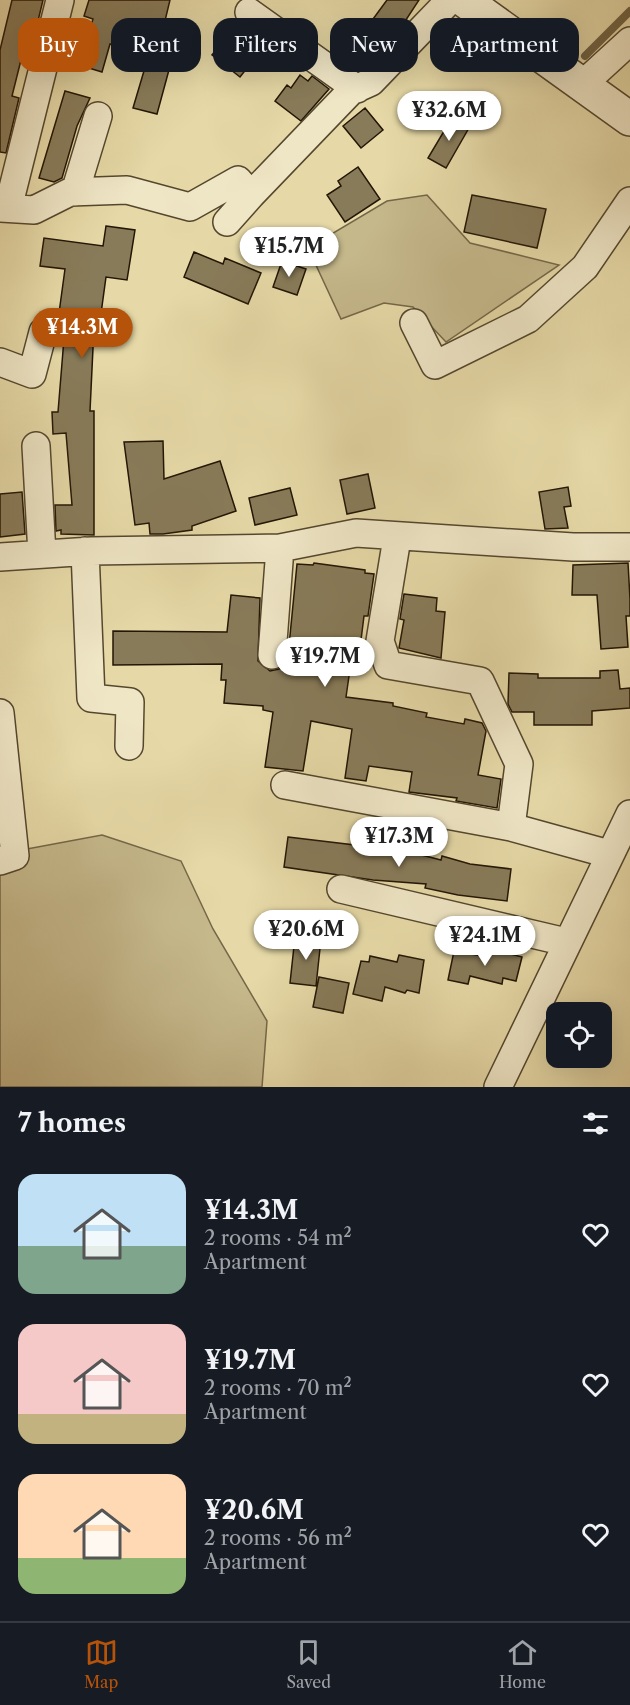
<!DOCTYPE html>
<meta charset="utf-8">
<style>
:root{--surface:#171b24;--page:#242831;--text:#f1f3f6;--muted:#9ea1a6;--line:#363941;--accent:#b45309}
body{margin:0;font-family:"Libre Caslon Text",serif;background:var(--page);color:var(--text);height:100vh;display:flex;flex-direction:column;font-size:22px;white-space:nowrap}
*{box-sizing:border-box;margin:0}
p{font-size:20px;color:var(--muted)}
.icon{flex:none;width:33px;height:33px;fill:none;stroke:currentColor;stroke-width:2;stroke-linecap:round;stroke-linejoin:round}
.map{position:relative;height:1087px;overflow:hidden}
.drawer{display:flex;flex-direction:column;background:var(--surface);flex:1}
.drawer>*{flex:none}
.guide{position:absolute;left:18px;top:18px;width:594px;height:54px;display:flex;gap:12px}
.fabs{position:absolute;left:546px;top:1002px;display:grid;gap:12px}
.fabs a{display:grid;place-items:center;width:66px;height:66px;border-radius:12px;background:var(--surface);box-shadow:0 6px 24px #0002;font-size:30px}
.price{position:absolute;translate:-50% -51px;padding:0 14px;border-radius:21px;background:#fff;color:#222;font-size:20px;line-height:39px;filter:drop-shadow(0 2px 3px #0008)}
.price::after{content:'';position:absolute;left:50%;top:36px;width:18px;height:14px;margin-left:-9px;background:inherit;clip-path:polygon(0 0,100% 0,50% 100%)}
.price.selected{background:var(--accent);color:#fff}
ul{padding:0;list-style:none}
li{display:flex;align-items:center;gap:18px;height:150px;padding:0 18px}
li span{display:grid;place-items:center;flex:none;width:168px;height:120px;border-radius:18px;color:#555}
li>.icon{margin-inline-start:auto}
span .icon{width:72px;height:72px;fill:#fffc;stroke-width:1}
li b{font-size:26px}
h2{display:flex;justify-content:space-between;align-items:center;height:72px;padding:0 18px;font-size:26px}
.tag{padding:0 21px;border-radius:18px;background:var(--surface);box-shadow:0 6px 24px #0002;font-size:21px;line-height:54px}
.tag.selected{background:var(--accent);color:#fff}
.menu{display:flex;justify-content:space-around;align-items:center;height:84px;border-top:2px solid var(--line);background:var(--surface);font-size:16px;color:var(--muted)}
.menu a{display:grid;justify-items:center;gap:3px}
.menu .selected{color:var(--accent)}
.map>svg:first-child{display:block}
.green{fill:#c5b88b;stroke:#746748;stroke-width:1.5}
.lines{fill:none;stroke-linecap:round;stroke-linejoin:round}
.stream{stroke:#706345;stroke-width:8}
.building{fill:#887b59;stroke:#231605;stroke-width:1.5}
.minor-casing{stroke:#54472e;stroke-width:30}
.tertiary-casing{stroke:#54472e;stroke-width:36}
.minor{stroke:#efe6c6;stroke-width:27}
.tertiary{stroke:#efe6c6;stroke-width:33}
</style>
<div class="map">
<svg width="630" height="1087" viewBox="0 0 630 1087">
<rect width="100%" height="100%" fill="#e6d9a7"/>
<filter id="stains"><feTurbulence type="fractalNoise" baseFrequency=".00333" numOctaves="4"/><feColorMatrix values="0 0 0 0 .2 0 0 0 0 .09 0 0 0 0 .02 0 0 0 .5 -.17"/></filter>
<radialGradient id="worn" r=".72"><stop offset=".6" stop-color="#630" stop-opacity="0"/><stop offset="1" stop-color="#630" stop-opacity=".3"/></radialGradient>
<!-- green -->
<path class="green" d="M427 195 470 243 559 265 446 342 413 307 384 303 341 319 308 248 387 201Z
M102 835 181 861 213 929 267 1021 262 1087H0V854Z"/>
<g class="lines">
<!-- stream -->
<path class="stream" d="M585 56 630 11"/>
</g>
<!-- building -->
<path class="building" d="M12 0H43L30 54 23 52 12 96 19 98 6 153 0 152V50Z
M89 0H170L163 29 179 33 157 114 133 108 149 54 110 44 102 72 79 65 93 19 84 16Z
M387 0H419L398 32 359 70 333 52 358 30 362 34Z
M238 23 266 44 240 77 212 55Z
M300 75 308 81 312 76 329 89 301 121 275 101 287 85 291 88Z
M65 91 90 98 77 126 62 178 54 182 39 178Z
M365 108 383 130 361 148 343 126Z
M453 116 470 126 446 168 428 158Z
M358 167 380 199 345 222 327 195 341 186 338 181Z
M472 195 546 209 537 248 464 232Z
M106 226 135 230 127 280 106 277 99 328 94 327 90 411H94V535L61 534V530L56 531 55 505H72L66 433 53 434 52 412H58L66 314 59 313 65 269 40 266 44 238 103 246Z
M194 252 223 264 225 258 261 273 248 304 184 277Z
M282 261 306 269 297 295 273 287Z
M163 441 164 479 220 461 236 511 192 526V530L163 534H150L149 523 135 525 124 442Z
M368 474 375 508 347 514 340 480Z
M568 487 571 506 564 507 568 528 545 529 539 492Z
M290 488 297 515 255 525 249 498Z
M22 492 25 534 0 537V494Z
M314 563 365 570V573L374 574 368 616H364L359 656 352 655 346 697 393 703V706L427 713 426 717 464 724 465 719 482 723 486 731 478 775 501 779 497 808 456 801 457 798 409 792 412 772 369 766 366 781 345 778 352 729 311 721 303 771 265 767 273 712 263 710V706L224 703 226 680H221L222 664 113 665V631L227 632 231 595 260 598 258 661 270 671 279 669 288 656 297 564 313 565Z
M628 563 630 599V616H626L628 647 601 649 597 595H572L573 565Z
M404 594 437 598 436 611 445 612 441 658 399 648 404 620 400 619Z
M618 670 620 689 630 688V708L592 711V725H534V712H512L508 704 509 673 538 674V678H600V671Z
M288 837 363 846 362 850 414 853 441 860 442 856 470 864 511 869 507 901 458 895 425 888 426 884 373 880 284 867Z
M295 937 321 939 316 986 290 983Z
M489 948 522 957 516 981 503 978 502 984 470 976 468 984 448 980 454 951 487 957Z
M399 955 424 960 419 993 407 990 405 993 385 987 382 1001 353 994 361 961 369 962 370 956 397 962Z
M319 977 349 983 343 1013 313 1007Z"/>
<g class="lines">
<defs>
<path id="minor" d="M249 12 357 89
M583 84 630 41
M75 192 98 116
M0 208 34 210 70 192 127 190 190 207 238 180 251 195 351 91 371 82 450 0
M8 208 60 0
M227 222 251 195
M414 323 435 365 528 319 585 267 630 201
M0 362 32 374 43 332
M36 446 42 554
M397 538 380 641 388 665 480 681 519 764 511 827
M85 551 91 698 130 702 129 746
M0 557 91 551 280 548 356 533 573 547H630
M272 655 280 548
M0 713 15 856 0 861
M285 785 511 827 609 854
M341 889 566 942
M498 1087 630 814"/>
<path id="tertiary" d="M464 0 630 119"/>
</defs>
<!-- minor casing -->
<use href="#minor" class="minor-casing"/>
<!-- tertiary casing -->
<use href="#tertiary" class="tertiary-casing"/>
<!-- minor -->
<use href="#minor" class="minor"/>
<!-- tertiary -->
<use href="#tertiary" class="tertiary"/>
</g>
<rect width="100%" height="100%" filter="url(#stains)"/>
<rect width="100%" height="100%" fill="url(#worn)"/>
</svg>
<div class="fabs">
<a><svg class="icon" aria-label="locate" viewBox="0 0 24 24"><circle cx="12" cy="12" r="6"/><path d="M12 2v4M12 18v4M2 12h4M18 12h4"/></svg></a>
</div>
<b class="price" style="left:449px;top:142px">¥32.6M</b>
<b class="price" style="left:289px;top:278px">¥15.7M</b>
<b class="price selected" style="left:82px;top:359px">¥14.3M</b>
<b class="price" style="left:325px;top:688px">¥19.7M</b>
<b class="price" style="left:399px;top:868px">¥17.3M</b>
<b class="price" style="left:306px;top:961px">¥20.6M</b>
<b class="price" style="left:485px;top:967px">¥24.1M</b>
<div class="guide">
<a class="tag selected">Buy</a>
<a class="tag">Rent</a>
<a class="tag">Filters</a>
<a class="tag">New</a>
<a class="tag">Apartment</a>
</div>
</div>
<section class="drawer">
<h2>7 homes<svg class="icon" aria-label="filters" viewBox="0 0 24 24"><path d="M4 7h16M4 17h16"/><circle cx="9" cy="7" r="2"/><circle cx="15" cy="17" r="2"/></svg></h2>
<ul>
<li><span style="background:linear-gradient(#bfe0f5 60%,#7fa58c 0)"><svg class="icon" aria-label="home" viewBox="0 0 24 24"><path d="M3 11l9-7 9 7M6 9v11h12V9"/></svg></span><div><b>¥14.3M</b><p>2 rooms · 54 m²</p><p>Apartment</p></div><svg class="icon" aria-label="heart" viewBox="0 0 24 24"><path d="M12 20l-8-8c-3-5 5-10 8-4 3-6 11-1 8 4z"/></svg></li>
<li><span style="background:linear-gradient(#f6c9c9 75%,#c2b280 0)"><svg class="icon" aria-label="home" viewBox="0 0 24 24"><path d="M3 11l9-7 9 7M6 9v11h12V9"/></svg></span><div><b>¥19.7M</b><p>2 rooms · 70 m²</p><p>Apartment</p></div><svg class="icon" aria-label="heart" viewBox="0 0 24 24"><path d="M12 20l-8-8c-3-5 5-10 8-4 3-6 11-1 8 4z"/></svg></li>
<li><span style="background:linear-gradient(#ffd9b3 70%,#8fb573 0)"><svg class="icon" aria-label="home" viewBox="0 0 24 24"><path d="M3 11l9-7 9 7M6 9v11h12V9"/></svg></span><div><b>¥20.6M</b><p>2 rooms · 56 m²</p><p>Apartment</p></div><svg class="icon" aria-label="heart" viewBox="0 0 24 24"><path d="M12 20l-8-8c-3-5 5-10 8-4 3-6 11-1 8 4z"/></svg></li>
</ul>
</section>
<nav class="menu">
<a class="selected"><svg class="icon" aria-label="map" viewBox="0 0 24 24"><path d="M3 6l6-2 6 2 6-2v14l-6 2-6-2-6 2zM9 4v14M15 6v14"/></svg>Map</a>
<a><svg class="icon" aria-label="saved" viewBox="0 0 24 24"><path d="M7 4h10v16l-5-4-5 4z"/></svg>Saved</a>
<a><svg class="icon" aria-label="home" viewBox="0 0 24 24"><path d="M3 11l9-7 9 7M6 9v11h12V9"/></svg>Home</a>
</nav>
